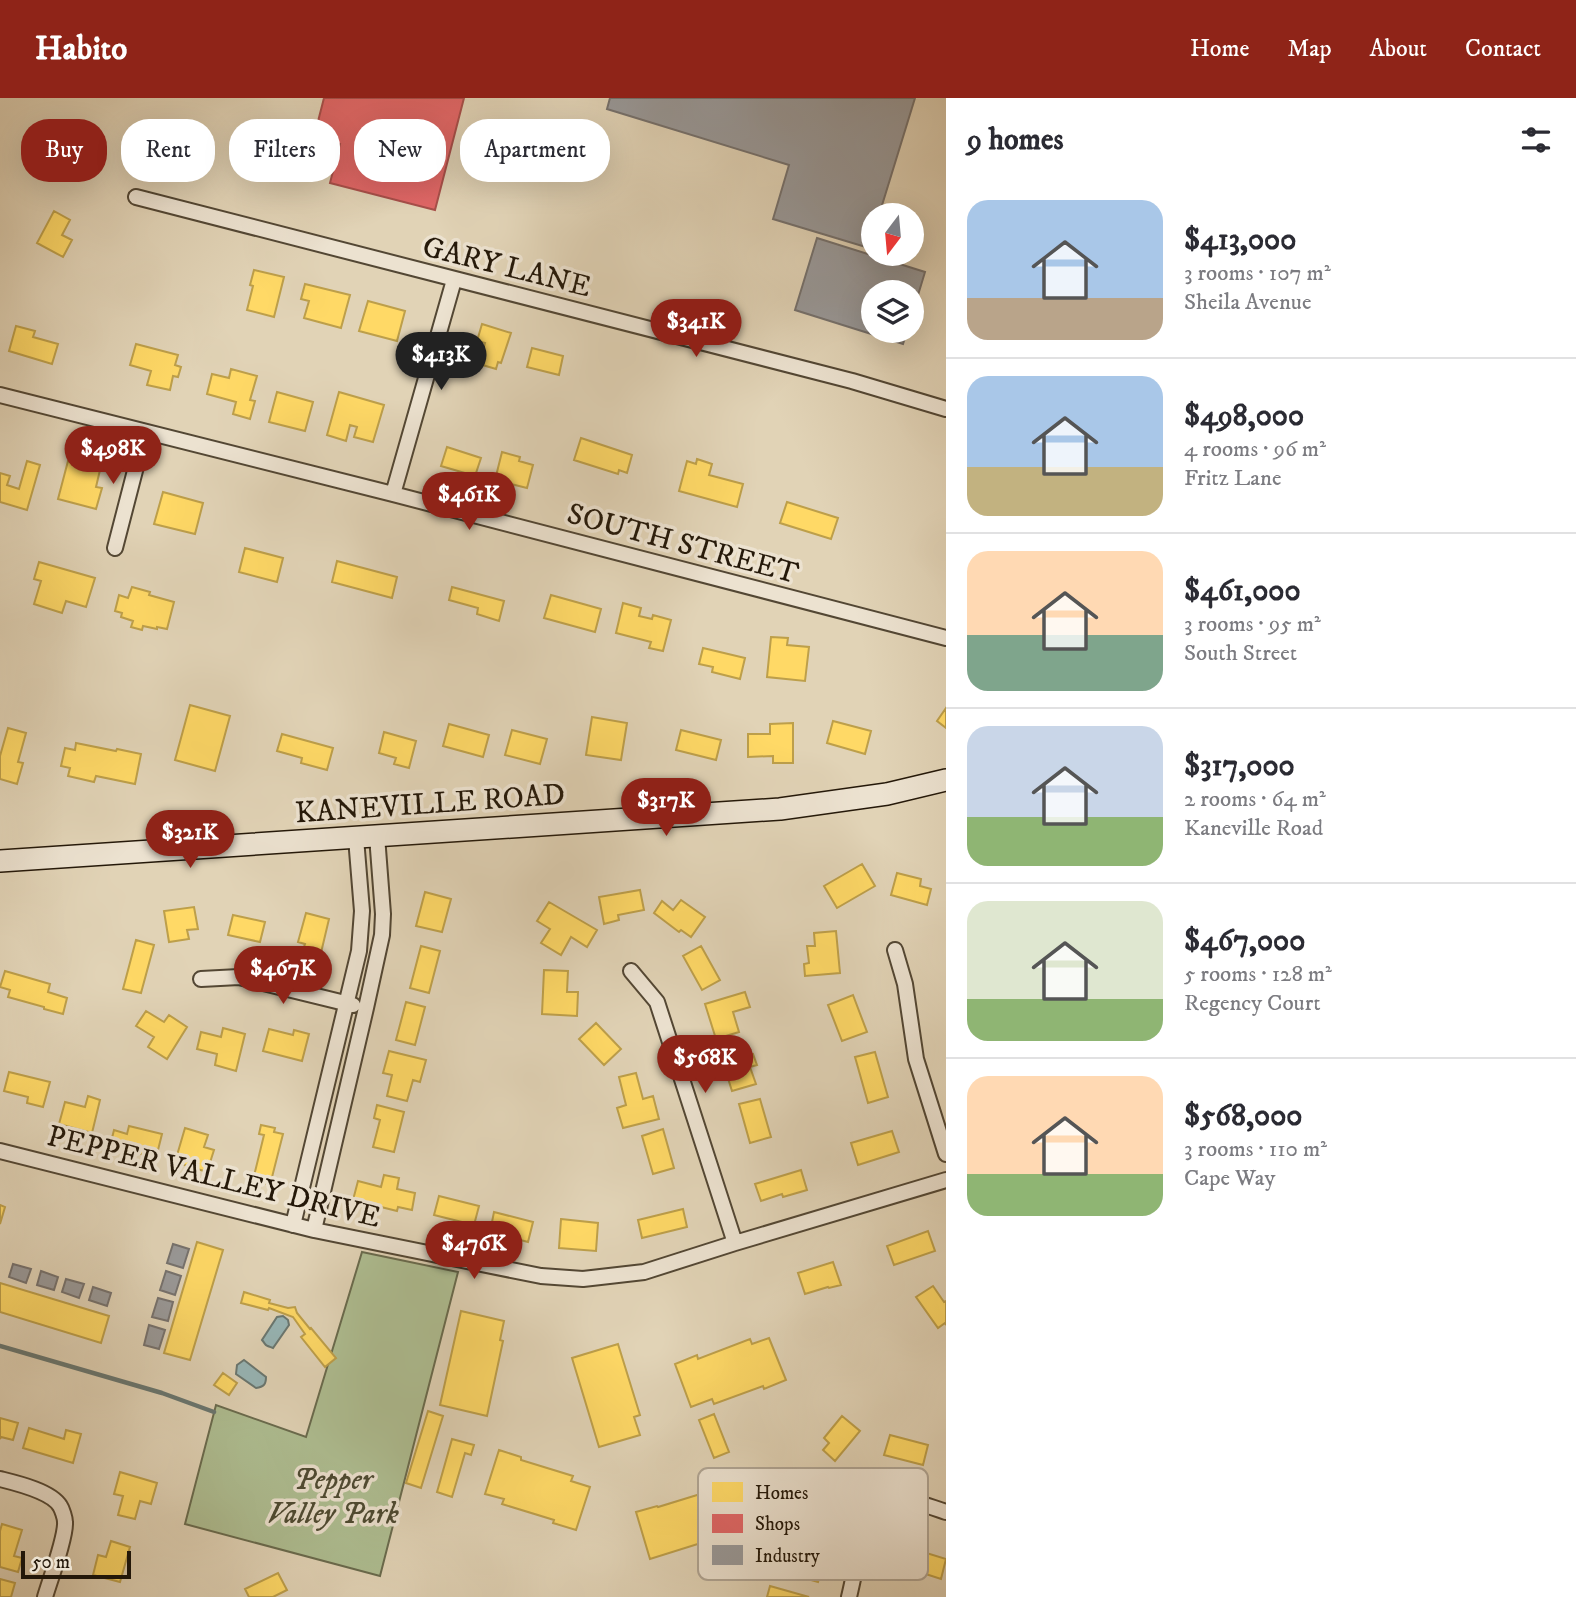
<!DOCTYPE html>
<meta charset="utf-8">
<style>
:root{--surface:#fff;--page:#f2f2f3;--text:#2b2b33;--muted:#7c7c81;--line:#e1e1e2;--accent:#8f2418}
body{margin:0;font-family:"IM FELL DW Pica",serif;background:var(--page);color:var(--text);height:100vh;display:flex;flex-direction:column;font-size:26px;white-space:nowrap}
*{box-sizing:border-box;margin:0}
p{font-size:23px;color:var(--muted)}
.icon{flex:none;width:38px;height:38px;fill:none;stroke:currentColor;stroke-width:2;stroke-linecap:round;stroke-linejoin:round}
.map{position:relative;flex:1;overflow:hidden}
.details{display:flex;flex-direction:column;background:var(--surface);width:630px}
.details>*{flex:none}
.banner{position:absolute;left:21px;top:21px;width:665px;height:63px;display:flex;gap:14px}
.needle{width:46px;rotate:196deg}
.controls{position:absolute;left:861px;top:105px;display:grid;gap:14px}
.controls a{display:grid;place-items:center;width:63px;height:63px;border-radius:50%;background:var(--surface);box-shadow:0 7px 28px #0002;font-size:35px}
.scale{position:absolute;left:21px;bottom:18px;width:110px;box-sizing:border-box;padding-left:7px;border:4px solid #241809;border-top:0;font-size:19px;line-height:24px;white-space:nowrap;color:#241809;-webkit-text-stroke:5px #ece2d0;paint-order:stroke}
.price{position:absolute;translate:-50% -60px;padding:0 16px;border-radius:24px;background:var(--accent);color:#fff;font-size:23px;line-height:46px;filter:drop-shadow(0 2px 4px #0008)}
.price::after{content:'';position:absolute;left:50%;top:42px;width:21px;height:16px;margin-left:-10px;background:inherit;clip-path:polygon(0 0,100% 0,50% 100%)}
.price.current{background:#222;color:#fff}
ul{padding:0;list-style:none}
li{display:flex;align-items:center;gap:21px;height:175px;padding:0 21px}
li+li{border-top:2px solid var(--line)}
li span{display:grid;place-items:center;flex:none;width:196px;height:140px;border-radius:21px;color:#555}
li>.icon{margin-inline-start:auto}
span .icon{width:84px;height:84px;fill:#fffc;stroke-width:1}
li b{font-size:30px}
h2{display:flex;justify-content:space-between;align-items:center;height:84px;padding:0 21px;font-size:30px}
.pill{padding:0 24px;border-radius:28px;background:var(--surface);box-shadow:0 7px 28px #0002;font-size:24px;line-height:63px}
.pill.current{background:var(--accent);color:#fff}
header{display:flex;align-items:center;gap:42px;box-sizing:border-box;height:98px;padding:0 35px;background:var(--accent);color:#fff}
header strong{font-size:33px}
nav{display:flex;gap:38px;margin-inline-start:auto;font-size:24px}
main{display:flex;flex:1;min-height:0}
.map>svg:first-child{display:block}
.green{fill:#aebe92;stroke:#696b4e;stroke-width:2}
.water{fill:#97b6b7;stroke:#697771;stroke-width:2}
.homes{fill:#ffd966;stroke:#bd9f4a;stroke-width:2}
.shops{fill:#e06666;stroke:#a84f4a;stroke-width:2}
.industry{fill:#999;stroke:#76726e;stroke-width:2}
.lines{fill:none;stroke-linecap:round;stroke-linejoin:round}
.stream{stroke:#697771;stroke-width:4.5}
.street-casing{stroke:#534734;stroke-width:18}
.secondary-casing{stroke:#241809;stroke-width:24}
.street{stroke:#ece2d0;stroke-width:14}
.secondary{stroke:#ece2d0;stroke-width:21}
.labels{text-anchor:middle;stroke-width:7;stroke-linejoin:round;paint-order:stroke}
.street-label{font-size:30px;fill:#241809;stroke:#ece2d0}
.park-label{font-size:30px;font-style:italic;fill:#4d4a32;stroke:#ece2d0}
.key{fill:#ece2d0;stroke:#b0a594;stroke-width:2}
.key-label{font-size:19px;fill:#241809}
</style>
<header>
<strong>Habito</strong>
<nav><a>Home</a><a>Map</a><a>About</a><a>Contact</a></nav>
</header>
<main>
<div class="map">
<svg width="946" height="1499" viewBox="0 0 946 1499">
<rect width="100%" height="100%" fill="#e1d3b6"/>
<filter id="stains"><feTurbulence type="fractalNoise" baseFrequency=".00286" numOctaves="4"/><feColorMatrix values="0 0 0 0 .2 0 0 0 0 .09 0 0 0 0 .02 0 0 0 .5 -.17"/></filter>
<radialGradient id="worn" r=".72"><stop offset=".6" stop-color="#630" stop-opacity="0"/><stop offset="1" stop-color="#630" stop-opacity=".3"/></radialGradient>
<!-- green -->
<path class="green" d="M362 1154 458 1174 380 1478 185 1426 216 1307 306 1339Z"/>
<!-- water -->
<path class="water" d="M283 1218 288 1222 289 1227 273 1250C264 1247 267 1248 262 1242L277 1219Z
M244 1262 266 1279C266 1286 264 1289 256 1290L236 1276 237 1267Z"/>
<!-- homes -->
<path class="homes" d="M54 113 70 122 62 137 72 142 63 159 37 145Z
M254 172 284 179 274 219 247 212 253 188 250 187Z
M305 186 350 197 341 230 304 220 309 203 301 201Z
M368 203 405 213 397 243 359 233Z
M482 226 511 235 501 265 498 264 496 271 479 266 485 245 477 243Z
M16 228 35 233 33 239 58 246 52 266 9 253Z
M136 246 178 257 175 267 181 269 178 279 173 278 170 292 147 287 151 273 130 267Z
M532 250 563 258 559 277 527 269Z
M231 271 257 278 250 302 255 303 250 321 233 316 236 304 207 296 212 276 229 280Z
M277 294 313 304 305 333 269 324Z
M339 294 384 307 373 344 354 339 357 329 350 327 346 343 327 337Z
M581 340 632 357 627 375 619 372 618 376 574 362Z
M447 349 481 360 475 378 441 368Z
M502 354 520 359 519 363 533 367 527 390 495 382Z
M697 361 712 366 709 377 743 386 737 409 679 393 687 363 696 366Z
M27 363 40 367 27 412 0 404V375L10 378 7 387 19 391Z
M68 363 100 372 96 389 102 390 96 411 58 401Z
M163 394 203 405 195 436 154 426Z
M787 404 838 420 831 441 780 425Z
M245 450 283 460 277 484 239 474Z
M337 463 397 479 392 500 332 484Z
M39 464 95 480 86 509 66 503 62 515 34 506 41 483 34 481Z
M132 489 150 494 149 497 174 504 167 531 157 529V531L143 528 142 532 131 529 133 523 121 519 122 515 115 513 119 497 128 500Z
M452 489 504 503 499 523 477 516 478 510 449 502Z
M551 497 601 511 595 534 544 520Z
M623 505 641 510 639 518 652 521 653 517 671 522 663 553 649 550 651 544 616 535Z
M771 539 788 540 787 547 809 549 805 583 767 579Z
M703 550 745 560 740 581 712 574 713 569 699 566Z
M190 607 230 618 215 673 175 662Z
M946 610V630L937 623Z
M592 619 627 625 621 662 586 657Z
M833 623 871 633 865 656 827 645Z
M793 625V665H773V658L748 659V636H770V626Z
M449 626 489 637 483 659 443 648Z
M8 630 26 635 18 664 23 665 17 686 0 681V658Z
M512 632 547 641 540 666 505 657Z
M681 632 721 642 716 662 676 652Z
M384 634 416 643 409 670 394 666 396 660 379 655Z
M282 636 333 650 327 672 301 665 302 660 277 653Z
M76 645 116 653 117 651 141 656 135 686 96 678 94 684 68 678 70 670 61 668 65 650 75 652Z
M862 766 875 788 837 810 824 788Z
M897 775 921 781 920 788 931 791 927 807 891 797Z
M640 792 644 812 618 817 619 822 604 826 599 799Z
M425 794 451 801 442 834 416 828Z
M681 802 705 819 691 839 681 832 679 834 654 815 662 803 673 812Z
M549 804 597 832 587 849 571 839 561 857 541 845 550 831 537 823Z
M194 809 198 831 187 832 189 841 169 844 164 813Z
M306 815 329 821 320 859 302 855 305 846 298 844Z
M233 817 265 824 260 844 228 837Z
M836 833 840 875 805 878 804 866 809 865 807 848H815L814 835Z
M136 842 154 847 141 895 123 891Z
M421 848 440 853 429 895 410 890Z
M701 848 720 882 702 892 683 858Z
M544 872 568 873 567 894H578L577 918 542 916Z
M5 873 50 886 48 894 67 900 63 916 44 911V909L8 899 10 892 0 889Z
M745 894 750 909 733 914 739 934 716 941 705 906Z
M853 897 867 934 842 943 828 907Z
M406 904 425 909 415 947 396 942Z
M146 913 164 924 169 917 187 929 167 961 148 949 154 939 136 928Z
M596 925 621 951 604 967 579 941Z
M223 930 245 936 236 973 215 967 217 956 197 951 201 934 221 939Z
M269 931 293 937 294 932 309 936 302 963 263 953Z
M738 950 741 960 753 956 757 967 750 969 756 986 732 993 720 955Z
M389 953 426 962 420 984 413 982 407 1003 387 998 392 977 383 975Z
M875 954 888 999 868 1005 855 959Z
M9 974 50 984 43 1009 27 1005 28 999 4 993Z
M636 975 643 1001 653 998 659 1021 623 1030 617 1010 626 1007 619 979Z
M88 998 100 1002 92 1035 59 1026 65 1004 85 1009Z
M760 1001 771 1039 750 1045 739 1006Z
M377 1007 404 1014 394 1054 373 1049 380 1022 374 1020Z
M261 1027 275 1030 274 1034 283 1036 270 1087 253 1082 264 1037 259 1036Z
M129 1028 162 1036 156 1060 110 1048 114 1032 127 1036Z
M185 1030 208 1037 204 1049 214 1052 207 1074 175 1064Z
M663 1031 674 1070 653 1076 642 1038Z
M892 1033 899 1054 858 1067 851 1045Z
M801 1072 807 1092 783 1099 782 1096 761 1103 755 1086Z
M384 1077 399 1080 397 1091 415 1095 412 1112 398 1109 397 1113 353 1102 358 1083 381 1089Z
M439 1098 479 1108 474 1127 434 1117Z
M0 1107 5 1109 0 1126Z
M683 1111 687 1129 642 1140 638 1122Z
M494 1114 533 1124 528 1144 490 1134Z
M561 1121 598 1125 596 1153 559 1150Z
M928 1133 935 1153 894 1167 887 1148Z
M197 1144 223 1152 190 1262 164 1255Z
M833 1164 841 1187 829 1190 828 1189 805 1196 798 1175Z
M0 1185 109 1218 101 1245 0 1214Z
M933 1188 944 1204 946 1203V1227L945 1225 938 1230 916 1199Z
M244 1194 270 1202 269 1205 288 1210 295 1209 297 1215 310 1231 311 1230 336 1260 325 1269 301 1239 305 1236 293 1219 269 1210 268 1212 241 1205Z
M461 1213 504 1223 500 1242 503 1243 487 1318 440 1307Z
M769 1240 786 1282 764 1291 763 1288 714 1306 712 1301 691 1309 675 1266 697 1257 698 1261 750 1241 752 1246Z
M618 1246 640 1317 634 1319 640 1337 599 1349 572 1260Z
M223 1275 237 1285 229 1297 214 1287Z
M428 1313 443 1318 421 1390 406 1385Z
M714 1316 729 1354 714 1360 699 1322Z
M842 1318 860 1333 835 1363 823 1352 829 1345 824 1340Z
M0 1320 18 1325 13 1342 1 1339 0 1341Z
M29 1330 64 1341 66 1332 81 1336 73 1365 23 1350Z
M890 1337 928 1347 923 1367 884 1357Z
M452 1341 474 1347 471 1357 465 1355 452 1399 437 1394Z
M499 1352 521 1359V1362L573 1378 571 1383 590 1389 576 1432 553 1425 554 1422 502 1406 504 1401 485 1396Z
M120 1374 157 1385 151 1406 140 1403 135 1421 118 1417 123 1398 114 1396Z
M731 1391 745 1435 721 1442 720 1439 650 1461 636 1414 657 1408 658 1409 710 1393 711 1397Z
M2 1426 22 1432 14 1458 22 1460 18 1474 0 1469V1433Z
M805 1441 829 1448 818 1484 794 1477Z
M111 1443 130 1449 120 1484 93 1477 98 1457 106 1459Z
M907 1449 946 1461 941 1481 901 1468Z
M278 1475 287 1492 273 1499H249L245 1491Z
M0 1481 15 1485 11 1499H0Z
M770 1488 809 1499H767Z"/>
<!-- shops -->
<path class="shops" d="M324 0H464L435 112 330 85 340 46 314 39Z"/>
<!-- industry -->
<path class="industry" d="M610 0H915L879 117H873V137L869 150 773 121 789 67 607 11Z
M817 140 925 174 912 217V194H873V233H907L903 246 795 212Z
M173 1146 189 1151 183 1170 167 1165Z
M13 1166 31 1171 26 1185 9 1179Z
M41 1173 58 1179 54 1192 37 1187Z
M166 1173 181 1178 175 1197 160 1192Z
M66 1181 84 1186 79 1200 62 1194Z
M93 1189 111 1195 107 1208 89 1202Z
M158 1200 173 1204 168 1223 152 1219Z
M149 1227 165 1232 159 1251 144 1247Z"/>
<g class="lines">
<!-- stream -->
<path class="stream" d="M0 1248 162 1295 214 1314"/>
<defs>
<path id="street" d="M136 99 852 283 946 311
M0 297 393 396 946 540
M393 396 454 182
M115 450 145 334
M895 852 905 886 916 961 946 1056
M631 873 657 904 735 1145
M201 881 239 879 353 907
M0 1053 314 1132 541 1178 583 1181 644 1174 735 1145 946 1082
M293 1127 359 853 362 813 356 740
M314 1132 366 910 382 837 383 816 377 738
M0 1381C16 1385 51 1393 60 1408 62 1411 65 1420 65 1424 66 1439 50 1482 45 1499
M849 1499C856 1471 864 1407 898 1404 914 1402 931 1409 946 1414"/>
<path id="secondary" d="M0 763 780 711 887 696 946 682"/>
</defs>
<!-- street casing -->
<use href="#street" class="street-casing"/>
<!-- secondary casing -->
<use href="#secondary" class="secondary-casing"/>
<!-- street -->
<use href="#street" class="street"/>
<!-- secondary -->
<use href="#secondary" class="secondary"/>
</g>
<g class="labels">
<!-- street labels -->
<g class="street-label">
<text transform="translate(507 168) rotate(14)" y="10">GARY LANE</text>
<text transform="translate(683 445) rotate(15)" y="10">SOUTH STREET</text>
<text transform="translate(430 705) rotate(-4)" y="10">KANEVILLE ROAD</text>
<text transform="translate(214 1078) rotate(14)" y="10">PEPPER VALLEY DRIVE</text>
</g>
<!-- park labels -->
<g class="park-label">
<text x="333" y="1391">Pepper<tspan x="333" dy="34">Valley Park</tspan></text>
</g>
</g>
<!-- legend -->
<rect x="698" y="1370" width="230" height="112" rx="10" class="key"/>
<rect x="712" y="1384" width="31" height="20" fill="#ffd966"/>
<rect x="712" y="1416" width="31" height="19" fill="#e06666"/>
<rect x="712" y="1447" width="31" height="20" fill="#999"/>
<g class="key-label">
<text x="755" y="1401">Homes</text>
<text x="755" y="1432">Shops</text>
<text x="755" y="1464">Industry</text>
</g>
<rect width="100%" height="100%" filter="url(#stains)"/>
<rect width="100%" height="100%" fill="url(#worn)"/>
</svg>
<div class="controls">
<a><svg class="needle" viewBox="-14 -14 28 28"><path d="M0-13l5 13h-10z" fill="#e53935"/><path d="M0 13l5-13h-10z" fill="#7c7c81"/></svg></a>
<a><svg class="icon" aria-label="layers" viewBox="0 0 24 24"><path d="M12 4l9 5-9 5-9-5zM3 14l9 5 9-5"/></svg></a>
</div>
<div class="scale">50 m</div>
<b class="price" style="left:696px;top:261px">$341K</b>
<b class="price current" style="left:441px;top:294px">$413K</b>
<b class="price" style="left:113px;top:388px">$498K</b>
<b class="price" style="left:469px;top:434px">$461K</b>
<b class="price" style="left:666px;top:740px">$317K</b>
<b class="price" style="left:190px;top:772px">$321K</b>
<b class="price" style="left:283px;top:908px">$467K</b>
<b class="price" style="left:705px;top:997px">$568K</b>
<b class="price" style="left:474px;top:1183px">$476K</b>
<div class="banner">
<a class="pill current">Buy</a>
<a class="pill">Rent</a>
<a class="pill">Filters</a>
<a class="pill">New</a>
<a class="pill">Apartment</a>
</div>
</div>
<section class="details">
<h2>9 homes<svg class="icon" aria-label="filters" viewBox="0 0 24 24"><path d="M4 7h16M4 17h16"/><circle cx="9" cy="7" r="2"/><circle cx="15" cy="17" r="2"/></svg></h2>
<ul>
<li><span style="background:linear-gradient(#a9c7e8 70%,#b9a48a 0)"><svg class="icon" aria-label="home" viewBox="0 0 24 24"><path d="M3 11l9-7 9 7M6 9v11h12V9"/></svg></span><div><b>$413,000</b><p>3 rooms · 107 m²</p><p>Sheila Avenue</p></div></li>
<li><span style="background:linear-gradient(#a9c7e8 65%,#c2b280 0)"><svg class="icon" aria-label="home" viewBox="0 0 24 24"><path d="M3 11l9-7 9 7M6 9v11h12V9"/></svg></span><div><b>$498,000</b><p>4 rooms · 96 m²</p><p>Fritz Lane</p></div></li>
<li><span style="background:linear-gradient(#ffd9b3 60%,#7fa58c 0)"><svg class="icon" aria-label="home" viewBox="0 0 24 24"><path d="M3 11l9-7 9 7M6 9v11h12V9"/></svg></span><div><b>$461,000</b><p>3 rooms · 95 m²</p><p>South Street</p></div></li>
<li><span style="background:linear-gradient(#c9d6e8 65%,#8fb573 0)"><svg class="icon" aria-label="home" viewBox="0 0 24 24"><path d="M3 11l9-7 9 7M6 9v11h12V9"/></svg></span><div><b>$317,000</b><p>2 rooms · 64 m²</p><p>Kaneville Road</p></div></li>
<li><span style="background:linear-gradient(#dfe7d0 70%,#8fb573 0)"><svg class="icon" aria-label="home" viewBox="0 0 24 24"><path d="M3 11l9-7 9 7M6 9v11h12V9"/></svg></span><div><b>$467,000</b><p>5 rooms · 128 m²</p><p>Regency Court</p></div></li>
<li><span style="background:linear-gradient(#ffd9b3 70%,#8fb573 0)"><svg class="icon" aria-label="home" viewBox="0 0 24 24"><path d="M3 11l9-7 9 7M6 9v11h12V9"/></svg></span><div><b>$568,000</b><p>3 rooms · 110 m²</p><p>Cape Way</p></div></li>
</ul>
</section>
</main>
